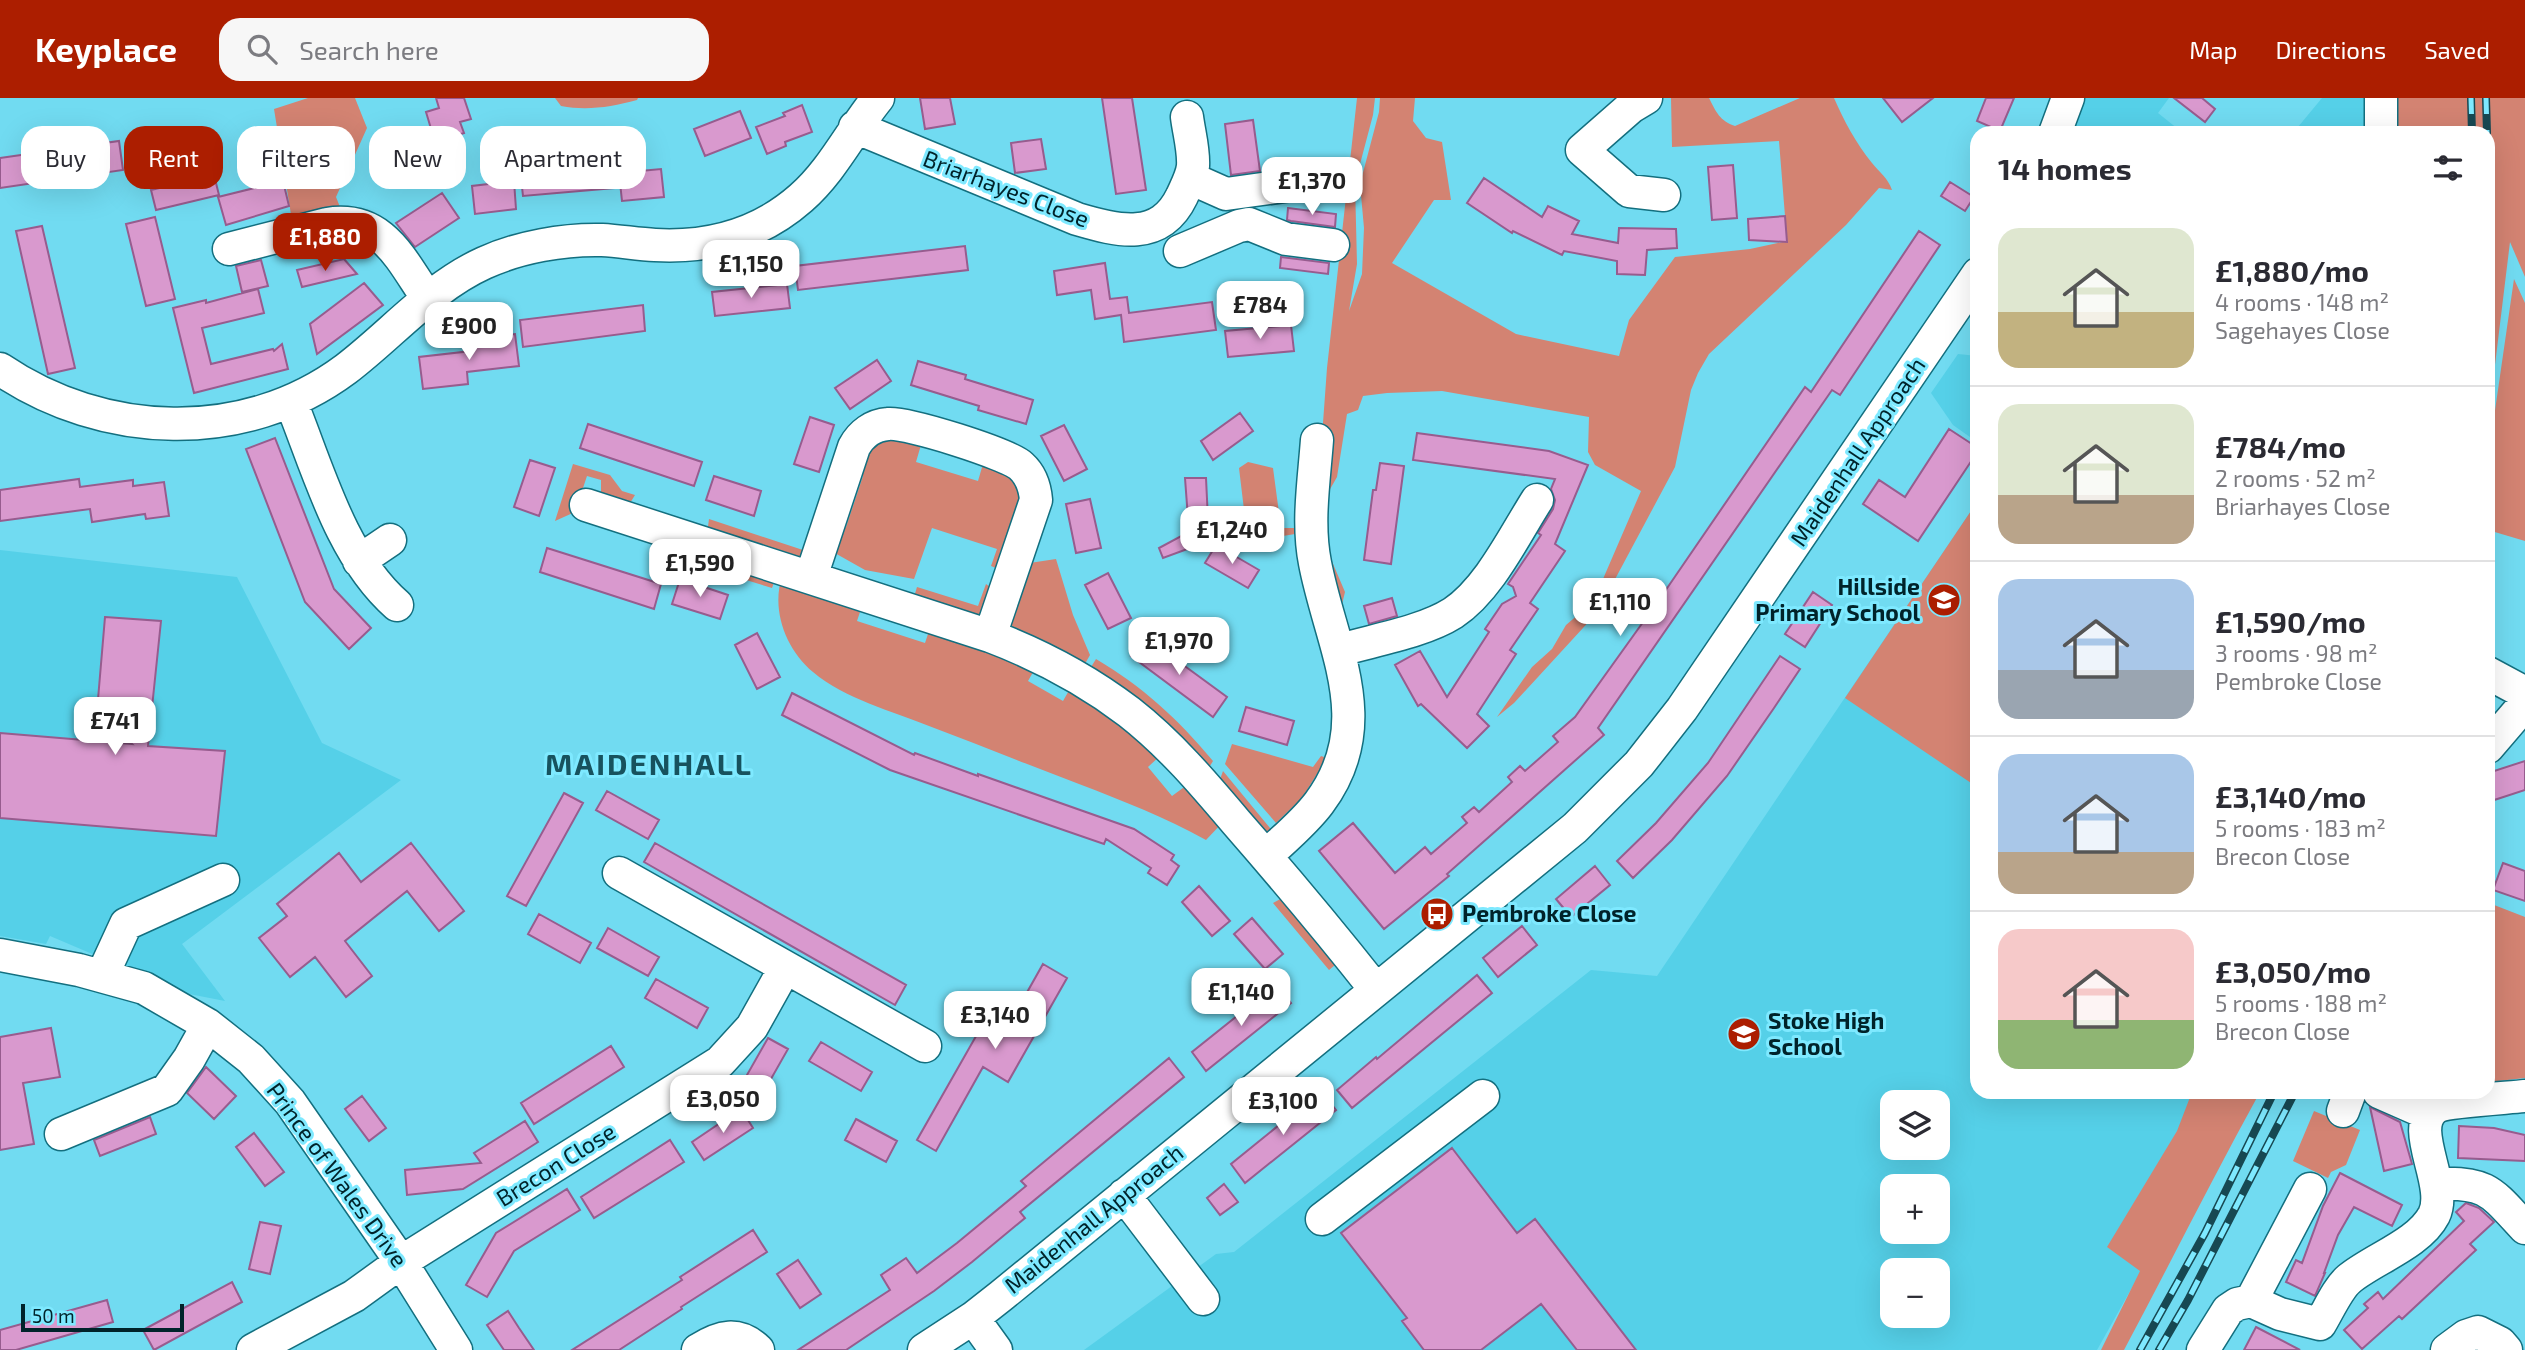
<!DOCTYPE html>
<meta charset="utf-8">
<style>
:root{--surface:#fff;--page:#f7f7f7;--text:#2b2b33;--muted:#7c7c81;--line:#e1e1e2;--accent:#ac1e00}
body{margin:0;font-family:"Exo 2",sans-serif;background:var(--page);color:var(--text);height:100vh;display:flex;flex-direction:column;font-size:26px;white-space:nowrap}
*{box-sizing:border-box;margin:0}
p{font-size:23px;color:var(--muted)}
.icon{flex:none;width:38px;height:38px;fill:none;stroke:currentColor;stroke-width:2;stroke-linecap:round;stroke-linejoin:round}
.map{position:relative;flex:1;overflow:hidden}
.side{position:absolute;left:1970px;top:28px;width:525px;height:973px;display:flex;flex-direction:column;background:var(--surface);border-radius:21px;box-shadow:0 7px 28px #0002}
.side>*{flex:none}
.guide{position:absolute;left:21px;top:28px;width:665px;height:63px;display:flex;gap:14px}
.controls{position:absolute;left:1880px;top:992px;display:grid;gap:14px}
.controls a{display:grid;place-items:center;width:70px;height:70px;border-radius:14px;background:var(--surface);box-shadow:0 7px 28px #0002;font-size:35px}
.scale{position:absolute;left:21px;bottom:18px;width:163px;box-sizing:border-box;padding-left:7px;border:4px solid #00232a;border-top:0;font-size:19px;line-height:24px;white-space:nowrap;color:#00232a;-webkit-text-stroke:5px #7ee9ff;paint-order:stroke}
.price{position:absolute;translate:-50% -60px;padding:0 16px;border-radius:14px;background:#fff;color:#222;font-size:23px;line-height:46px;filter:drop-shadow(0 2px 4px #0008)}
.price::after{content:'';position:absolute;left:50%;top:42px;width:21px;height:16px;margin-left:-10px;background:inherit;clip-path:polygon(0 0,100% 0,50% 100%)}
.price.current{background:var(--accent);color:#fff}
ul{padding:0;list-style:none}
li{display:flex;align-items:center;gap:21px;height:175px;padding:0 28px}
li+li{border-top:2px solid var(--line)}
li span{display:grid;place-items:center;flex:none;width:196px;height:140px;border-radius:21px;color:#555}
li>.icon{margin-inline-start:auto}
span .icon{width:84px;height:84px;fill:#fffc;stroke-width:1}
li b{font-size:30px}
h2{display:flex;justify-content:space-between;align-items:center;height:84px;padding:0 28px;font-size:30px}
.chip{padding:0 24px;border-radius:21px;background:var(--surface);box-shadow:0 7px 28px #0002;font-size:24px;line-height:63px}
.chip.current{background:var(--accent);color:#fff}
header{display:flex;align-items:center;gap:42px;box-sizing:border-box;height:98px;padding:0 35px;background:var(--accent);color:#fff}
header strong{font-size:33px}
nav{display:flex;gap:38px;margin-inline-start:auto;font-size:24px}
.search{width:490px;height:63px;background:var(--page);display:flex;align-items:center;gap:18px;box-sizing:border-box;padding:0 24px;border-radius:21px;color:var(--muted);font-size:26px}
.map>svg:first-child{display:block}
.built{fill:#55d0e8;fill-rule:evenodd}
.green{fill:#d38372}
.building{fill:#d999ce;stroke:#975c8e;stroke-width:2}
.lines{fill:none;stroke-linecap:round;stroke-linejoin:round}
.minor-casing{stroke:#136f7f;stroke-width:35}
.minor{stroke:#fff;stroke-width:32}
.rail-casing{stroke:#174852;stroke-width:8}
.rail{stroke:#7ee9ff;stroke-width:5;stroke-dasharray:16;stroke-linecap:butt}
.labels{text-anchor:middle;stroke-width:6;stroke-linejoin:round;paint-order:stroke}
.street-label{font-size:23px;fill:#00232a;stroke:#7ee9ff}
.poi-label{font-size:23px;font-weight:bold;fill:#00232a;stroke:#7ee9ff;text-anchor:start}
.district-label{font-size:30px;font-weight:bold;letter-spacing:2px;fill:#17525e;stroke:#7ee9ff}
</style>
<header>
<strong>Keyplace</strong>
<div class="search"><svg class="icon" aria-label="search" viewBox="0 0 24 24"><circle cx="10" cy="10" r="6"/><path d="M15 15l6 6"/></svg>Search here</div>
<nav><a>Map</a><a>Directions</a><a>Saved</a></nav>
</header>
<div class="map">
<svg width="2525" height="1252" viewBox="0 0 2525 1252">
<rect width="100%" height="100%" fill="#71dbf1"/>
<!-- built -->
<path class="built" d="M2083 0H2169L2158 15 2183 35H2070Z
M2322 0H2389V35H2293Z
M1958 256 1977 258V344L1953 327 1931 295Z
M1977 404 1978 994H2219L2153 1152 2097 1252H1084L1216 1156 1234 1154 1591 872 1657 878ZM1892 1004H1937V1050H1892ZM1892 1088H1937V1134H1892ZM1892 1172H1937V1218H1892Z
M0 452 237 479 322 645 401 682 182 846 225 903 184 895 50 838 46 846 0 838Z"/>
<!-- green -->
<path class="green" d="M308 0H355L367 30 336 99 342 114 293 129 274 11Z
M555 0H638L637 2C611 9 587 13 561 8Z
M1357 0H1375L1373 17 1355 85 1357 166 1349 213 1362 176 1364 130 1360 86 1379 14 1380 0H1415L1413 23 1426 40 1442 44 1451 102H1434L1392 165 1516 236 1619 258 1629 222 1675 159 1750 151 1787 143 1779 43 1672 49 1671 0H1709C1716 14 1720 23 1735 28L1800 0H1834C1844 23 1856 45 1872 65 1880 75 1888 80 1892 92L1879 90 1846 127 1709 256 1698 275 1691 292 1675 369 1605 500 1594 518 1514 605 1497 619 1532 569 1552 551 1566 527 1580 515 1603 481 1641 393 1595 367 1588 354 1589 319 1442 293 1387 295 1363 298 1358 312 1347 316 1337 379 1325 400V447L1345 494 1342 506 1333 517 1316 421 1327 270Z
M2389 0H2525V179L2510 144 2489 316 2488 35H2386Z
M2514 181 2525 205V443L2488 432 2489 354Z
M881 337 923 340 916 364 978 383 985 359 1021 387V429L1007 437 996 470 991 468 997 451 932 430 914 481 865 472 833 454 830 446 846 429 863 378 860 356Z
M1248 364 1273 370 1281 430H1295V436L1277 439 1245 420 1239 370Z
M573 366 610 377 622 393 635 397 627 410 601 396V382L587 378 575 414 555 423Z
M1977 404V689L1845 600Z
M709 421 809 454 799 460 707 436Z
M699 451 777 476 772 490 691 465Z
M1056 461 1073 517 1090 557 1082 571C1061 560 1015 543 1008 520L1023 466Z
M782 478 862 508 857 523 925 545 930 530 1036 569 1028 583 1063 603 1071 589 1161 657 1148 669 1172 698 1187 687 1224 723 1206 742C1165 719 1123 703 1079 686 1029 667 979 647 929 628 892 613 845 601 813 574 786 551 771 513 782 478Z
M986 486 998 495 978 520 914 499 917 489 978 508Z
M1096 561C1142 588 1179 622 1213 663L1205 676 1088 574Z
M1232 646 1313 669 1321 658 1327 660 1302 700 1276 725 1225 666Z
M1223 673 1274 735 1266 737 1217 690Z
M1286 798 1338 860 1335 867 1329 872 1273 805Z
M2489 805 2525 819V980L2489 984Z
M2192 994H2260C2213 1079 2170 1166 2124 1252H2101L2140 1173 2107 1149 2177 1033Z
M2314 1013 2360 1032 2346 1067 2331 1074 2328 1080 2293 1063Z"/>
<!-- building -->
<path class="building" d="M436 0H464L471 21 460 24 464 35 435 44 426 14 439 10Z
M920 0H950L955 26 925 31Z
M1102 0H1132L1146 92 1116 96Z
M1883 0H1933L1902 24Z
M1986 0H2014L2000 33 1977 23Z
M2174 0H2202L2215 11 2205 24Z
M802 7 812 34 785 44 786 48 767 56 756 29 785 18 783 15Z
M740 13 751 40 705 58 694 31Z
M1253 22 1260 73 1231 77 1225 26Z
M1041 41 1046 71 1015 75 1011 45Z
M119 43 123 72 0 90V60Z
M611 63 614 90 523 98 520 71Z
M1733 67 1737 120 1712 122 1708 69Z
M661 71 664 99 622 103 619 75Z
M214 77 219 97 156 112 151 92Z
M1484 80 1542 119 1548 108 1579 123 1572 136 1618 145 1619 130 1676 131 1677 150 1647 152 1645 177 1617 176V163L1564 153 1562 157 1513 133 1512 135 1467 105Z
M283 83 289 108 226 127 218 99Z
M514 83 516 111 475 116 472 88Z
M1950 84 1974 99 1965 113 1941 98Z
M442 95 459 120 415 149 396 125Z
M1288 110 1336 116 1335 129 1291 123 1287 122Z
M1785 118 1787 144 1749 142 1748 121Z
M155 119 175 201 146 208 126 126Z
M42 128 75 270 48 276 16 133Z
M1919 133 1940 147 1840 297 1832 292 1598 630 1604 637 1447 776 1449 778 1384 831 1319 753 1353 725 1395 775 1425 749 1431 756 1467 725 1462 719 1474 709 1479 714 1512 684 1508 679 1520 668 1525 673 1558 644 1553 638 1575 619 1661 499 1805 289 1811 294Z
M965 148 968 172 798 192 795 168Z
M1281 159 1329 165 1328 176 1280 170Z
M344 161 357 176 302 189 297 172Z
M261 162 268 188 242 194 236 168Z
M1105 165 1110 201 1127 199 1129 215 1212 204 1216 232 1124 244 1121 217 1095 221 1091 192 1057 197 1054 173Z
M364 185 383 207 317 256 310 226Z
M787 186 790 210 715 218 712 194Z
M258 191 264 215 202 230 211 266 273 251 274 253 282 246 288 271 194 295 173 210 206 202V205Z
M643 207 645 233 523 249 520 222Z
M1291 227 1294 253 1228 259 1225 233Z
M515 236 519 268 467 274 468 286 423 291 419 259 471 253 470 241Z
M877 262 891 283 850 311 835 290Z
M918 263 966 277 965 281 1033 302 1026 326 978 312 979 308 911 287Z
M1240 315 1253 333 1213 362 1201 343Z
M810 319 834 327 819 374 794 366Z
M588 326 702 364 694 388 580 350Z
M1064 327 1087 371 1064 383 1041 338Z
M1949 331 1978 350V353L1918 443 1863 406 1879 382 1905 399Z
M1417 335 1549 353 1588 367 1555 446 1565 453 1530 505 1538 511 1510 552 1516 556 1477 616 1489 628 1467 650 1421 606 1418 608 1395 567 1420 553 1447 599 1489 534 1485 531 1502 506 1516 498 1513 489 1508 486 1541 437 1538 435 1553 411 1555 402 1551 391 1555 381 1413 362Z
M275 340 334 491 371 530 349 551 305 504 246 351Z
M530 362 555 370 539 418 514 409Z
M1380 365 1404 368 1391 466 1364 462 1373 392H1376Z
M714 378 761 393 754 418 706 402Z
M1185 380H1206L1209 443 1163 460 1159 450 1189 434Z
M79 381 80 389 133 382V388L164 384 169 418 146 421 145 416 92 424 90 411 0 423V392Z
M1090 401 1101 450 1076 455 1066 406Z
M1216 447 1259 472 1248 490 1205 465Z
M547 450 661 486 654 511 540 474Z
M1108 475 1131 520 1108 531 1085 487Z
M680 481 728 497 720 521 672 506Z
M1813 494 1832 507 1805 549 1785 536Z
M1392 500 1397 518 1369 526 1364 508Z
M105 519 161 523 148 648 225 653 216 738 0 720V635L132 646 97 613Z
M757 535 780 579 757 591 735 547Z
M1145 539 1227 599 1213 619 1131 558Z
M1780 558 1800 571 1774 610 1727 678 1672 742 1633 780 1617 763 1656 725 1708 665Z
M792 595 914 657 915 655 978 678V676L1134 731 1174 757 1171 762 1179 768 1167 787 1148 775 1151 770 1106 741 1104 746 890 672 782 617Z
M1246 609 1294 623 1287 647 1239 633Z
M2525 663V692L2488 704V675Z
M607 693 659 722 648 741 596 712Z
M564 695 583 705 526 808 507 798Z
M411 745 464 813 439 833 407 793 345 843 372 878 346 899 315 859 290 879 259 840 287 818 277 806 339 755 361 784Z
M655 745 906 887 895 907 644 764Z
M2503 765 2525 773V803L2493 792Z
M1595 768 1610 787 1571 819 1556 801Z
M1199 788 1230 823 1212 838 1182 804Z
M539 816 591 845 580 865 528 836Z
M1252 820 1283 856 1265 871 1234 836Z
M1522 828 1537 847 1498 879 1483 860Z
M608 830 659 859 648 878 597 850Z
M1043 866 1067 880 1008 984 983 969 936 1053 917 1042 992 910 1012 921Z
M1477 877 1492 895 1352 1010 1337 992 1376 959 1377 961Z
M656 881 708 910 697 930 645 900Z
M1277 886 1291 905 1206 973 1192 954Z
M51 930 60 979 23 985 34 1046 0 1052V939Z
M768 940 788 951 759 1002 739 991Z
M821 944 872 974 861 993 809 963Z
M611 948 624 969 534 1026 521 1005Z
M1169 960 1184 979 1020 1114 1025 1120 972 1164 934 1193 846 1252H798L890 1192 881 1177 906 1160 917 1175 957 1145 1026 1088 1021 1083Z
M206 969 236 998 214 1021 187 995Z
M1321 993 1336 1012 1245 1085 1231 1066Z
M362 998 386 1030 369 1043 345 1011Z
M2370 1009 2400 1024 2412 1066 2384 1073Z
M741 1011 753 1030 704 1062 692 1044Z
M150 1019 156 1036 100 1058 94 1042Z
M856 1021 897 1043 886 1064 845 1042Z
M525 1023 538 1044 513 1060 463 1091 407 1097 405 1072 481 1065 474 1055Z
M2459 1028 2494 1030 2525 1037V1063L2458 1060Z
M254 1035 284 1074 265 1088 236 1049Z
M670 1042 684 1064 594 1120 581 1099Z
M1452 1050 1517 1135 1535 1121 1636 1252H1577L1541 1206 1481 1252H1424L1402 1223 1407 1220 1341 1135Z
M2340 1075 2402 1107 2392 1128 2354 1109 2338 1137 2324 1175H2325L2315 1198 2286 1184 2296 1162 2302 1165 2323 1108Z
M1224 1086 1238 1104 1220 1117 1207 1100Z
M567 1091 580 1112 514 1153 487 1199 466 1187 496 1135Z
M2466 1105 2479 1110 2494 1124 2470 1146 2476 1152 2402 1221 2399 1218 2362 1251 2344 1232 2368 1210 2364 1206 2378 1194 2383 1201 2464 1123 2456 1114Z
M260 1124 281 1128 270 1176 249 1171Z
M753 1132 767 1154 681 1209 682 1211 619 1252H572L682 1182 680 1179Z
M798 1162 821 1196 800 1210 777 1176Z
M232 1184 242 1204 154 1252 143 1232Z
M107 1202 113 1224 16 1252H0V1232Z
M508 1213 519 1230 534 1252H504L487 1227Z
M2256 1229 2300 1252H2244Z"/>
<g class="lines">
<defs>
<path id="minor" d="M1646 0 1631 9 1582 52 1629 93 1664 97
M855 29 1077 121C1118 133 1160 144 1182 98 1186 89 1192 78 1193 68 1194 52 1189 35 1187 19
M2055 35 2068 0
M2381 35V0
M1190 80 1226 96 1299 86
M229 151 327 126C383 117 401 162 428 201
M1180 153 1239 128 1249 126 1286 141 1333 147
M0 271C103 341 244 347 346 271 392 236 431 189 484 165 519 149 564 141 602 142 620 143 637 146 655 147 710 150 759 137 801 100 833 72 851 33 878 0
M291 304C318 371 341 458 397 507
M586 407 990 538C1040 557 1087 582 1129 614 1170 646 1203 685 1236 724 1284 779 1331 835 1376 892
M359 463 390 442
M811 479 854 349C861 336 873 327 888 326 907 324 1008 356 1021 368 1031 377 1035 390 1036 402L990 538
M1340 552C1374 542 1423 534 1453 515 1489 491 1514 438 1537 402
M2488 575 2525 595
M2488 649 2525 606
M1266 758C1284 741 1304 725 1319 705 1379 625 1331 549 1315 465 1307 425 1314 383 1317 342
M619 775 925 948
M0 857 79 872 144 890 208 927 251 961 290 1004 401 1164 456 1252
M102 878 126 826 223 782
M2379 994 2429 1016
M2343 1013 2350 994
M61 1036 167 992 189 961 208 927
M2437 1086C2488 1083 2493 1096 2525 1130
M1124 1097 1203 1201
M1322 1121 1483 998
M2251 1203 2310 1091
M973 1220 996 1252
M253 1252 354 1198 401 1164 720 964 752 929 785 870
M698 1252C720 1238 738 1233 758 1252
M924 1252 973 1220 1001 1198 1575 730 1639 666 1682 611 1978 176
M2203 1252 2228 1212 2237 1206 2251 1203 2280 1216 2320 1226C2328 1213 2338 1190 2349 1181 2373 1161 2419 1146 2434 1117 2449 1086 2407 1030 2435 1010 2445 1003 2509 1000 2525 998
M2447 1252 2466 1238 2478 1234 2500 1245 2506 1252"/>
</defs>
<!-- minor casing -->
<use href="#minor" class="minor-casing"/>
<!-- minor -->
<use href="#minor" class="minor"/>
<defs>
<path id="rail" d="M2471 0 2472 35
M2486 0 2487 35
M2140 1252 2205 1135 2274 994
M2159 1252 2188 1202 2295 994"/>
</defs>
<!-- rail casing -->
<use href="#rail" class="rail-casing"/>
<!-- rail -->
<use href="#rail" class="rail"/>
</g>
<!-- icons -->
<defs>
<symbol id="school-disc" viewBox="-11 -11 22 22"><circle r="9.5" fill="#ac1e00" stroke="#7ee9ff"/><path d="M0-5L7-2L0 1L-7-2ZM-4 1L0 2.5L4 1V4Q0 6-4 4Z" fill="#fff"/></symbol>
<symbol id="bus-disc" viewBox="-11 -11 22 22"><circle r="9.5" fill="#ac1e00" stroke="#7ee9ff"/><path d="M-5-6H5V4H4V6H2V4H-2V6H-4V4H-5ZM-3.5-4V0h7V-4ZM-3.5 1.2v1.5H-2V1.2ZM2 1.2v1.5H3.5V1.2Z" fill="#fff"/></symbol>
</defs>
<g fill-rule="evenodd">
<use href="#school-disc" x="1925" y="483" width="38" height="38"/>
<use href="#bus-disc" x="1418" y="797" width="38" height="38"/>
<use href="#school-disc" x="1725" y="917" width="38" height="38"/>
</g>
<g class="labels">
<!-- street labels -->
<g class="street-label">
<text transform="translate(1006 91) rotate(21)" y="8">Briarhayes Close</text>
<text transform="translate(1858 354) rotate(-56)" y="8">Maidenhall Approach</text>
<text transform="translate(556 1067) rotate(-32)" y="8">Brecon Close</text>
<text transform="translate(337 1077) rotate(54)" y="8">Prince of Wales Drive</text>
<text transform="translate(1094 1121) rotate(-39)" y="8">Maidenhall Approach</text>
</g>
<!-- poi labels -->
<g class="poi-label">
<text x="1920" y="497" text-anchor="end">Hillside<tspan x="1920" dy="26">Primary School</tspan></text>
<text x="1462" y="824">Pembroke Close</text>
<text x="1768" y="931">Stoke High<tspan x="1768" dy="26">School</tspan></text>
</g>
<!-- district labels -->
<g class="district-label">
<text x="649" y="677">MAIDENHALL</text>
</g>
</g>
</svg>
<div class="controls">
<a><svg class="icon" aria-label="layers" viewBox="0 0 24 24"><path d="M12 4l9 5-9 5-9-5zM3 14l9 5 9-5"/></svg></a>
<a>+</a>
<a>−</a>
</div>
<div class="scale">50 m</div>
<b class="price" style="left:1312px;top:119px">£1,370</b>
<b class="price current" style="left:325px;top:175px">£1,880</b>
<b class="price" style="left:751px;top:202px">£1,150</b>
<b class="price" style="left:1260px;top:243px">£784</b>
<b class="price" style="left:469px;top:264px">£900</b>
<b class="price" style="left:1232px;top:468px">£1,240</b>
<b class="price" style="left:700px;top:501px">£1,590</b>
<b class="price" style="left:1620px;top:540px">£1,110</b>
<b class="price" style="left:1179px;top:579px">£1,970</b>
<b class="price" style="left:115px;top:659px">£741</b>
<b class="price" style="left:1241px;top:930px">£1,140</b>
<b class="price" style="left:995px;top:953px">£3,140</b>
<b class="price" style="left:723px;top:1037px">£3,050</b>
<b class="price" style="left:1283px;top:1039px">£3,100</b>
<div class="guide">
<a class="chip">Buy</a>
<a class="chip current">Rent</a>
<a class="chip">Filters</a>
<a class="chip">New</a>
<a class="chip">Apartment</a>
</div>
<section class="side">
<h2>14 homes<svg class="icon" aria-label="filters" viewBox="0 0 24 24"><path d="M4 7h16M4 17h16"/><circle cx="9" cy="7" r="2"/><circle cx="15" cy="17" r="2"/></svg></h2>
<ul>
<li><span style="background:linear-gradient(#dfe7d0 60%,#c2b280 0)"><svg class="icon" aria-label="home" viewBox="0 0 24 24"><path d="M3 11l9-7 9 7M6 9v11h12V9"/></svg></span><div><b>£1,880/mo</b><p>4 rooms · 148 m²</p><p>Sagehayes Close</p></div></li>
<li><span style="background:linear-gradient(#dfe7d0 65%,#b9a48a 0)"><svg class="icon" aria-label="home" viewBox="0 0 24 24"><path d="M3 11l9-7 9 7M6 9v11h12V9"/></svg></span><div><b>£784/mo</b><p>2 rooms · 52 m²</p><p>Briarhayes Close</p></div></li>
<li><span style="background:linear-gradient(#a9c7e8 65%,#9aa5b1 0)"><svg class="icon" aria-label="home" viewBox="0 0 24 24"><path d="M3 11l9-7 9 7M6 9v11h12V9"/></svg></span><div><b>£1,590/mo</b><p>3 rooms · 98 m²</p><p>Pembroke Close</p></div></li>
<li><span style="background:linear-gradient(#a9c7e8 70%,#b9a48a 0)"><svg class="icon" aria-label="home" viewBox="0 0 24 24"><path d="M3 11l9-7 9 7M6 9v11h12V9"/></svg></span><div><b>£3,140/mo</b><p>5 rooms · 183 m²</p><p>Brecon Close</p></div></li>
<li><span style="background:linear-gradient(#f6c9c9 65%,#8fb573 0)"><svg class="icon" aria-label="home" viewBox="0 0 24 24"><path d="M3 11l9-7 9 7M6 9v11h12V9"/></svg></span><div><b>£3,050/mo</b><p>5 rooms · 188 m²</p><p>Brecon Close</p></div></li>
</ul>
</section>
</div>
